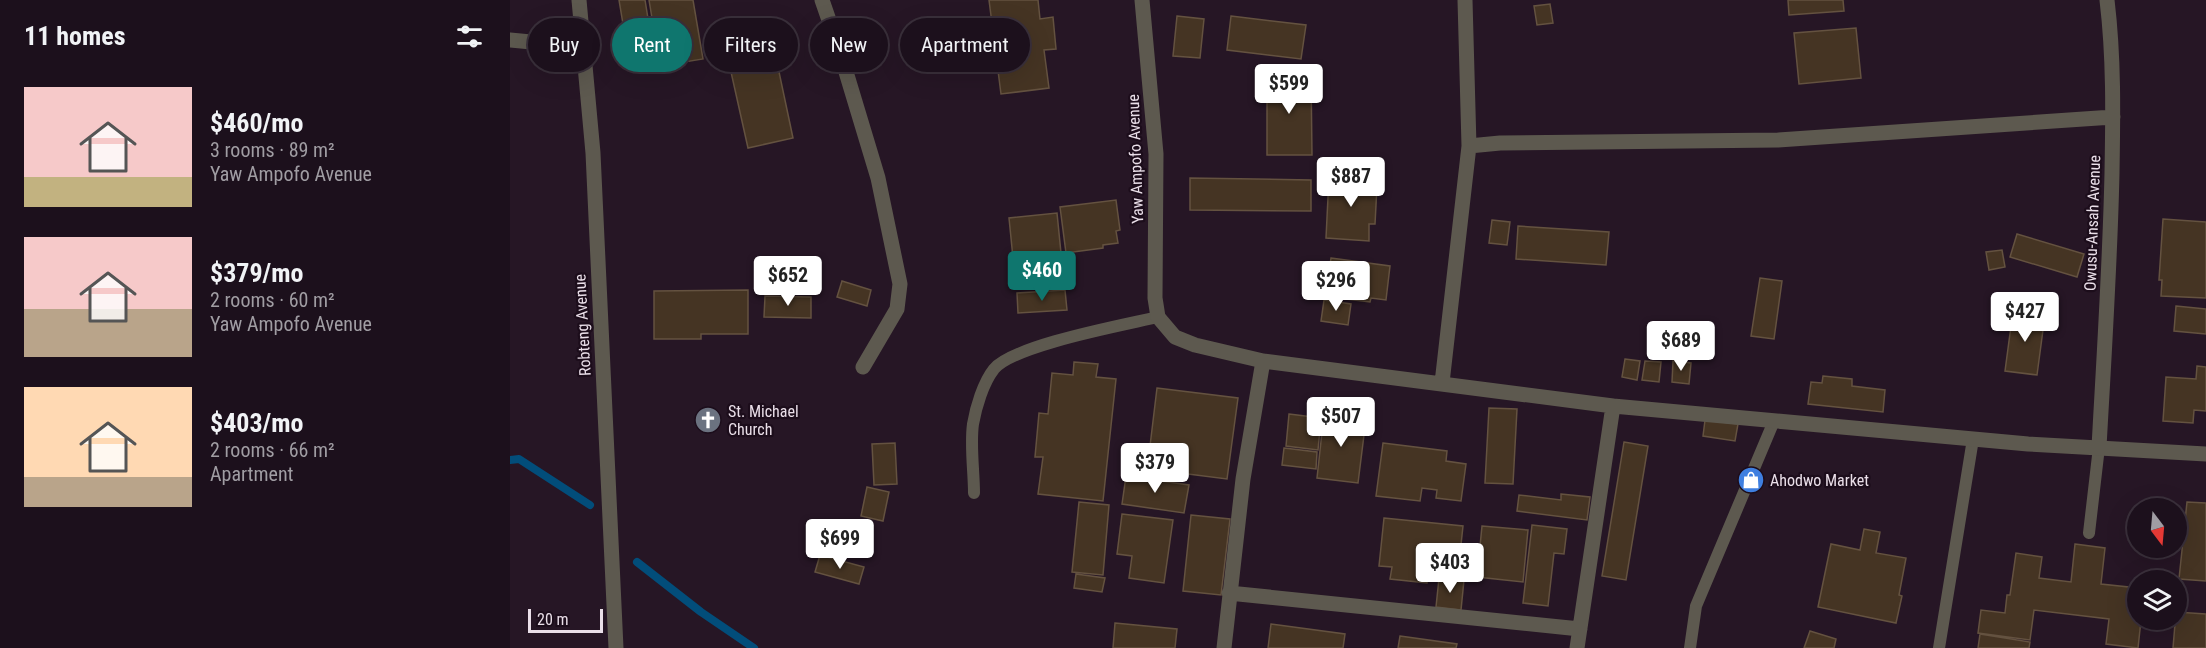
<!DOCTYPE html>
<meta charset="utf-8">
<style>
:root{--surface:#1c101c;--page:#291e29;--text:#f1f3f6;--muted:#a09da3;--line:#3a303b;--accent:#0f766e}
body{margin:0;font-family:"Roboto Condensed",sans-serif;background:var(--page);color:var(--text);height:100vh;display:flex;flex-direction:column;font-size:22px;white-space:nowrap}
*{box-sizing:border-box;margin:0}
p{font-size:20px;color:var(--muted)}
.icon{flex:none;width:33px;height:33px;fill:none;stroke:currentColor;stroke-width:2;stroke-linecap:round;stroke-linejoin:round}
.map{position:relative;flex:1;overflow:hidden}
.details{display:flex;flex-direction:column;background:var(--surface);width:510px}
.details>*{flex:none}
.hud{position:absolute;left:18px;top:18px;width:570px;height:54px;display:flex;gap:12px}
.needle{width:39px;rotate:164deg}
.fabs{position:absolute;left:1617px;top:498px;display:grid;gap:12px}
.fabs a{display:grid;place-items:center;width:60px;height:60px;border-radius:50%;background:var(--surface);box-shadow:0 6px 24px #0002,0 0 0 2px var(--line);font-size:30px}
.scale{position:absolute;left:18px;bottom:15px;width:75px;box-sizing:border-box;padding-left:6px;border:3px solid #eadfe9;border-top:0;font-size:16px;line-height:21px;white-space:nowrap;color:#eadfe9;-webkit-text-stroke:4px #1c0d1b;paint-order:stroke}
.price{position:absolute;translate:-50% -51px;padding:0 14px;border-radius:6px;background:#fff;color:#222;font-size:20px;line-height:39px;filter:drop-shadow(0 2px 3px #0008)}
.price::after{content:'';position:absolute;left:50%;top:36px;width:18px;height:14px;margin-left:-9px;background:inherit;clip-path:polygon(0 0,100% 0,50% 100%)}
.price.selected{background:var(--accent);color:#fff}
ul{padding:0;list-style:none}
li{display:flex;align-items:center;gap:18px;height:150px;padding:0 24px}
li span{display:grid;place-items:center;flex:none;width:168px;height:120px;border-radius:0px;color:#555}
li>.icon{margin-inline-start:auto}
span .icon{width:72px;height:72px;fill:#fffc;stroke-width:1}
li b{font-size:26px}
h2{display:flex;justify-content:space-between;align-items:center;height:72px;padding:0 24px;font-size:26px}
.tag{padding:0 21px;border-radius:27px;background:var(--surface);box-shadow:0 6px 24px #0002,0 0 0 2px var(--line);font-size:21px;line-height:54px}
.tag.selected{background:var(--accent);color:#fff}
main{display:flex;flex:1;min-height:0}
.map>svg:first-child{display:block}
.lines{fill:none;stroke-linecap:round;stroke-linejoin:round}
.stream{stroke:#024d7a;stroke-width:8}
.building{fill:#453423;stroke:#645240;stroke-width:1.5}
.lane{stroke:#5d594f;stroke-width:12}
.street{stroke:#5d594f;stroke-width:15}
.labels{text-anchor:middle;stroke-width:4.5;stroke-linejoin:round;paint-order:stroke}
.street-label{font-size:16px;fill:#eadfe9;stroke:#1c0d1b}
.poi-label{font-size:16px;fill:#eadfe9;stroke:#1c0d1b;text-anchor:start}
</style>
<main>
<section class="details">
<h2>11 homes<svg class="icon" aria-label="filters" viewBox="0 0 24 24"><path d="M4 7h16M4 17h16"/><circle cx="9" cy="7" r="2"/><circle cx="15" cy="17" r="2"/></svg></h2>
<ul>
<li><span style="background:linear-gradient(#f6c9c9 75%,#c2b280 0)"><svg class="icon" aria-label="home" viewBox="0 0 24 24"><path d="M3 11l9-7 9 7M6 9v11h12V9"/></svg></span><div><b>$460/mo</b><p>3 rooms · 89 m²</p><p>Yaw Ampofo Avenue</p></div></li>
<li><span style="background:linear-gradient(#f6c9c9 60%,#b9a48a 0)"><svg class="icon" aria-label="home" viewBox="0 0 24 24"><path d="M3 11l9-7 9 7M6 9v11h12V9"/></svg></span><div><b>$379/mo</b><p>2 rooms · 60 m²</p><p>Yaw Ampofo Avenue</p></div></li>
<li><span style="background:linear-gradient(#ffd9b3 75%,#b9a48a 0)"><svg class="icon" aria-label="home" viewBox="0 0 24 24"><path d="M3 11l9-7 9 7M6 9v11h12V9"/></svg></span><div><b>$403/mo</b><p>2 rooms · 66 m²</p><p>Apartment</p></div></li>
</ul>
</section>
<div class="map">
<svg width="1696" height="648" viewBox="0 0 1696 648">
<rect width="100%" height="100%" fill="#261625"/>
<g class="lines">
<!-- stream -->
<path class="stream" d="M0 460 9 459 80 505
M127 562 191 612 244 648"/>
</g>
<!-- building -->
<path class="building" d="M109 0H135L145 62 120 66Z
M139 0H183L193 59 150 66Z
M479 0H528L530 19 543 17 546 49 534 50 539 88 491 94Z
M1278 0H1333L1334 11 1279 15Z
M1040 4 1043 23 1027 25 1024 6Z
M667 16 694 19 690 58 663 56Z
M721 16 796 25 791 59 717 50Z
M1346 28 1351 78 1289 84 1284 33Z
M265 53 283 138 238 148 219 63Z
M801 74 802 155H757V75Z
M819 177 862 179V186H867L865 224H859V241L816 238Z
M680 178 801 180V211L680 210Z
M606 200 610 230 606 231 608 243 593 245V248L556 253 550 207Z
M547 213 554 283 506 288 499 218Z
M1653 219 1696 222V298L1651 296 1652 280H1649Z
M982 220 1000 222 997 245 979 243Z
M1008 226 1099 232 1096 265 1006 259Z
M1507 234 1574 254 1567 277 1500 257Z
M1492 250 1495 267 1479 270 1476 252Z
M821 258 880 266 876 300 861 298 860 302 828 298V294L816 292Z
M1250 278 1272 281 1264 339 1241 336Z
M332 281 361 290 357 306 327 297Z
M238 290V334H191V339H144V291Z
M555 290 557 310 508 313 507 293Z
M255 296 301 297V318L254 317Z
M814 300 841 304 838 325 811 321Z
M1666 306 1696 309V334L1664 331Z
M1503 311 1535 315 1527 375 1495 371Z
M1115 359 1130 361 1127 380 1112 377Z
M1135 361 1151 362 1149 382 1132 380Z
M1163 361 1181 363 1179 384 1162 382Z
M564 362 588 364 586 377 606 379 593 501 528 494 533 457H525L529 413 538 414 542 373 563 375Z
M1687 366 1696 367V411L1684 410 1683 423 1653 421 1656 377 1686 379Z
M1313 376 1342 379V386L1375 390 1373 412 1298 404 1301 382 1312 383Z
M647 388 728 398 717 479 623 467 626 444 640 446Z
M979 408 1007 409 1003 484 975 483Z
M779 414 811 418 808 450 776 446Z
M814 414 856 419 848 483 807 478Z
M1195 420 1228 424 1225 441 1193 436Z
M1114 442 1138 446 1116 580 1092 576Z
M385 443 387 484 364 485 362 444Z
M873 443 937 451 936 461 956 464 951 501 926 498 927 490 912 488 910 501 866 496Z
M774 448 807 452 806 469 772 465Z
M616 476 679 485 674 513 612 504Z
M357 487 379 492 373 521 351 516Z
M1051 494 1080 497 1077 520 1007 511 1009 495 1051 500Z
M569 502 599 505 593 575 562 572Z
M1677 502 1696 503V581L1669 579Z
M612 514 663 520 654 583 619 578 622 556 607 554Z
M681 515 720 519 711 595 673 591Z
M874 518 953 526 948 573 918 570 917 583 880 579 882 567 869 566Z
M1022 525 1057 529 1054 554 1044 553 1038 606 1013 603Z
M972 526 1018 530 1013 582 967 577Z
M1354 529 1370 532 1366 553 1396 558 1389 595 1392 596 1386 623 1308 607 1321 544 1350 550Z
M1565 544 1595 548 1591 584 1628 588V620H1631L1628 648 1596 644 1599 619 1524 610 1520 640 1468 633 1471 610 1495 613 1497 595H1500L1506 553 1532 557 1529 578 1561 582Z
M310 555 354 567 349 584 305 572Z
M566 574 595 578 592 592 564 588Z
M929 578 954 580 951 610 926 607Z
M1666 612 1696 614V648H1663Z
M605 623 667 629 665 648H603Z
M761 624 835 634 833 648H758Z
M1300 631 1326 639 1324 648H1294Z
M1470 634 1520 642 1519 648H1468Z
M890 636 947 644 946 648H888Z"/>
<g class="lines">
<!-- lane -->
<path class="lane" d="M464 493C464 472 460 445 463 424 466 407 473 383 484 369 504 345 614 325 648 317
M1579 533 1589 447
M1180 648 1186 606 1264 421
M1429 648 1463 439"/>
<!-- street -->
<path class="street" d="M69 0 83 153 106 648
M312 0 330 52 368 178 390 284 387 309 353 367
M632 0 646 154 645 298 648 317 665 337 685 345 753 361 1103 406 1518 444 1696 454
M955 0 959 146
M0 40 73 47
M932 383 959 146 990 143 1268 140 1603 117
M1589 447C1594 356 1600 265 1602 173 1603 115 1604 58 1597 0
M719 593 1070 629
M714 648 733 479 753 361
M1067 648 1103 406"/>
</g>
<!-- icons -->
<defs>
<symbol id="church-disc" viewBox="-11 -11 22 22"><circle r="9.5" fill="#6b7280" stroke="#1c0d1b"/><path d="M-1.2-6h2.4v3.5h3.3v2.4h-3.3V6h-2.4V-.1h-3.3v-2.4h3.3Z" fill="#fff"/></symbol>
<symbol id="shop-disc" viewBox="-11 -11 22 22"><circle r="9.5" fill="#3f7fe0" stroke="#1c0d1b"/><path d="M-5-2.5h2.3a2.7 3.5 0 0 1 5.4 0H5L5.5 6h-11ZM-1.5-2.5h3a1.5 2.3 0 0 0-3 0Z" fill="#fff"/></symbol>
</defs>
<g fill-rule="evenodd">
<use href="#church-disc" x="183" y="405" width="30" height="30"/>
<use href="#shop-disc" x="1226" y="465" width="30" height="30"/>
</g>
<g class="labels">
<!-- street labels -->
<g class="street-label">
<text transform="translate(625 159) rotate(-92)" y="6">Yaw Ampofo Avenue</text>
<text transform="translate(1582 223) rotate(-88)" y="6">Owusu-Ansah Avenue</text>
<text transform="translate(72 325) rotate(-93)" y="6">Robteng Avenue</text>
</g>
<!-- poi labels -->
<g class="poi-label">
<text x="218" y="417">St. Michael<tspan x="218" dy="18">Church</tspan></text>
<text x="1260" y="486">Ahodwo Market</text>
</g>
</g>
</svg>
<div class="fabs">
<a><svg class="needle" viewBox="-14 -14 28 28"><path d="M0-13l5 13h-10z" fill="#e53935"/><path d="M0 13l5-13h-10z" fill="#a09da3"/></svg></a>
<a><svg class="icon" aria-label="layers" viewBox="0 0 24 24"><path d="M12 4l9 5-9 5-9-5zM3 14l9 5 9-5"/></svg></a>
</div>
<div class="scale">20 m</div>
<b class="price" style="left:779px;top:115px">$599</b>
<b class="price" style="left:841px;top:208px">$887</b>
<b class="price selected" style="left:532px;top:302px">$460</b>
<b class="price" style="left:278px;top:307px">$652</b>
<b class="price" style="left:826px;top:312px">$296</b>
<b class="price" style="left:1515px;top:343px">$427</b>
<b class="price" style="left:1171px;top:372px">$689</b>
<b class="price" style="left:831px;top:448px">$507</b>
<b class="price" style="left:645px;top:494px">$379</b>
<b class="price" style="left:330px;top:570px">$699</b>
<b class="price" style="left:940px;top:594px">$403</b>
<div class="hud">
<a class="tag">Buy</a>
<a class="tag selected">Rent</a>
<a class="tag">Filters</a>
<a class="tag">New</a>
<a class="tag">Apartment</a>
</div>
</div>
</main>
